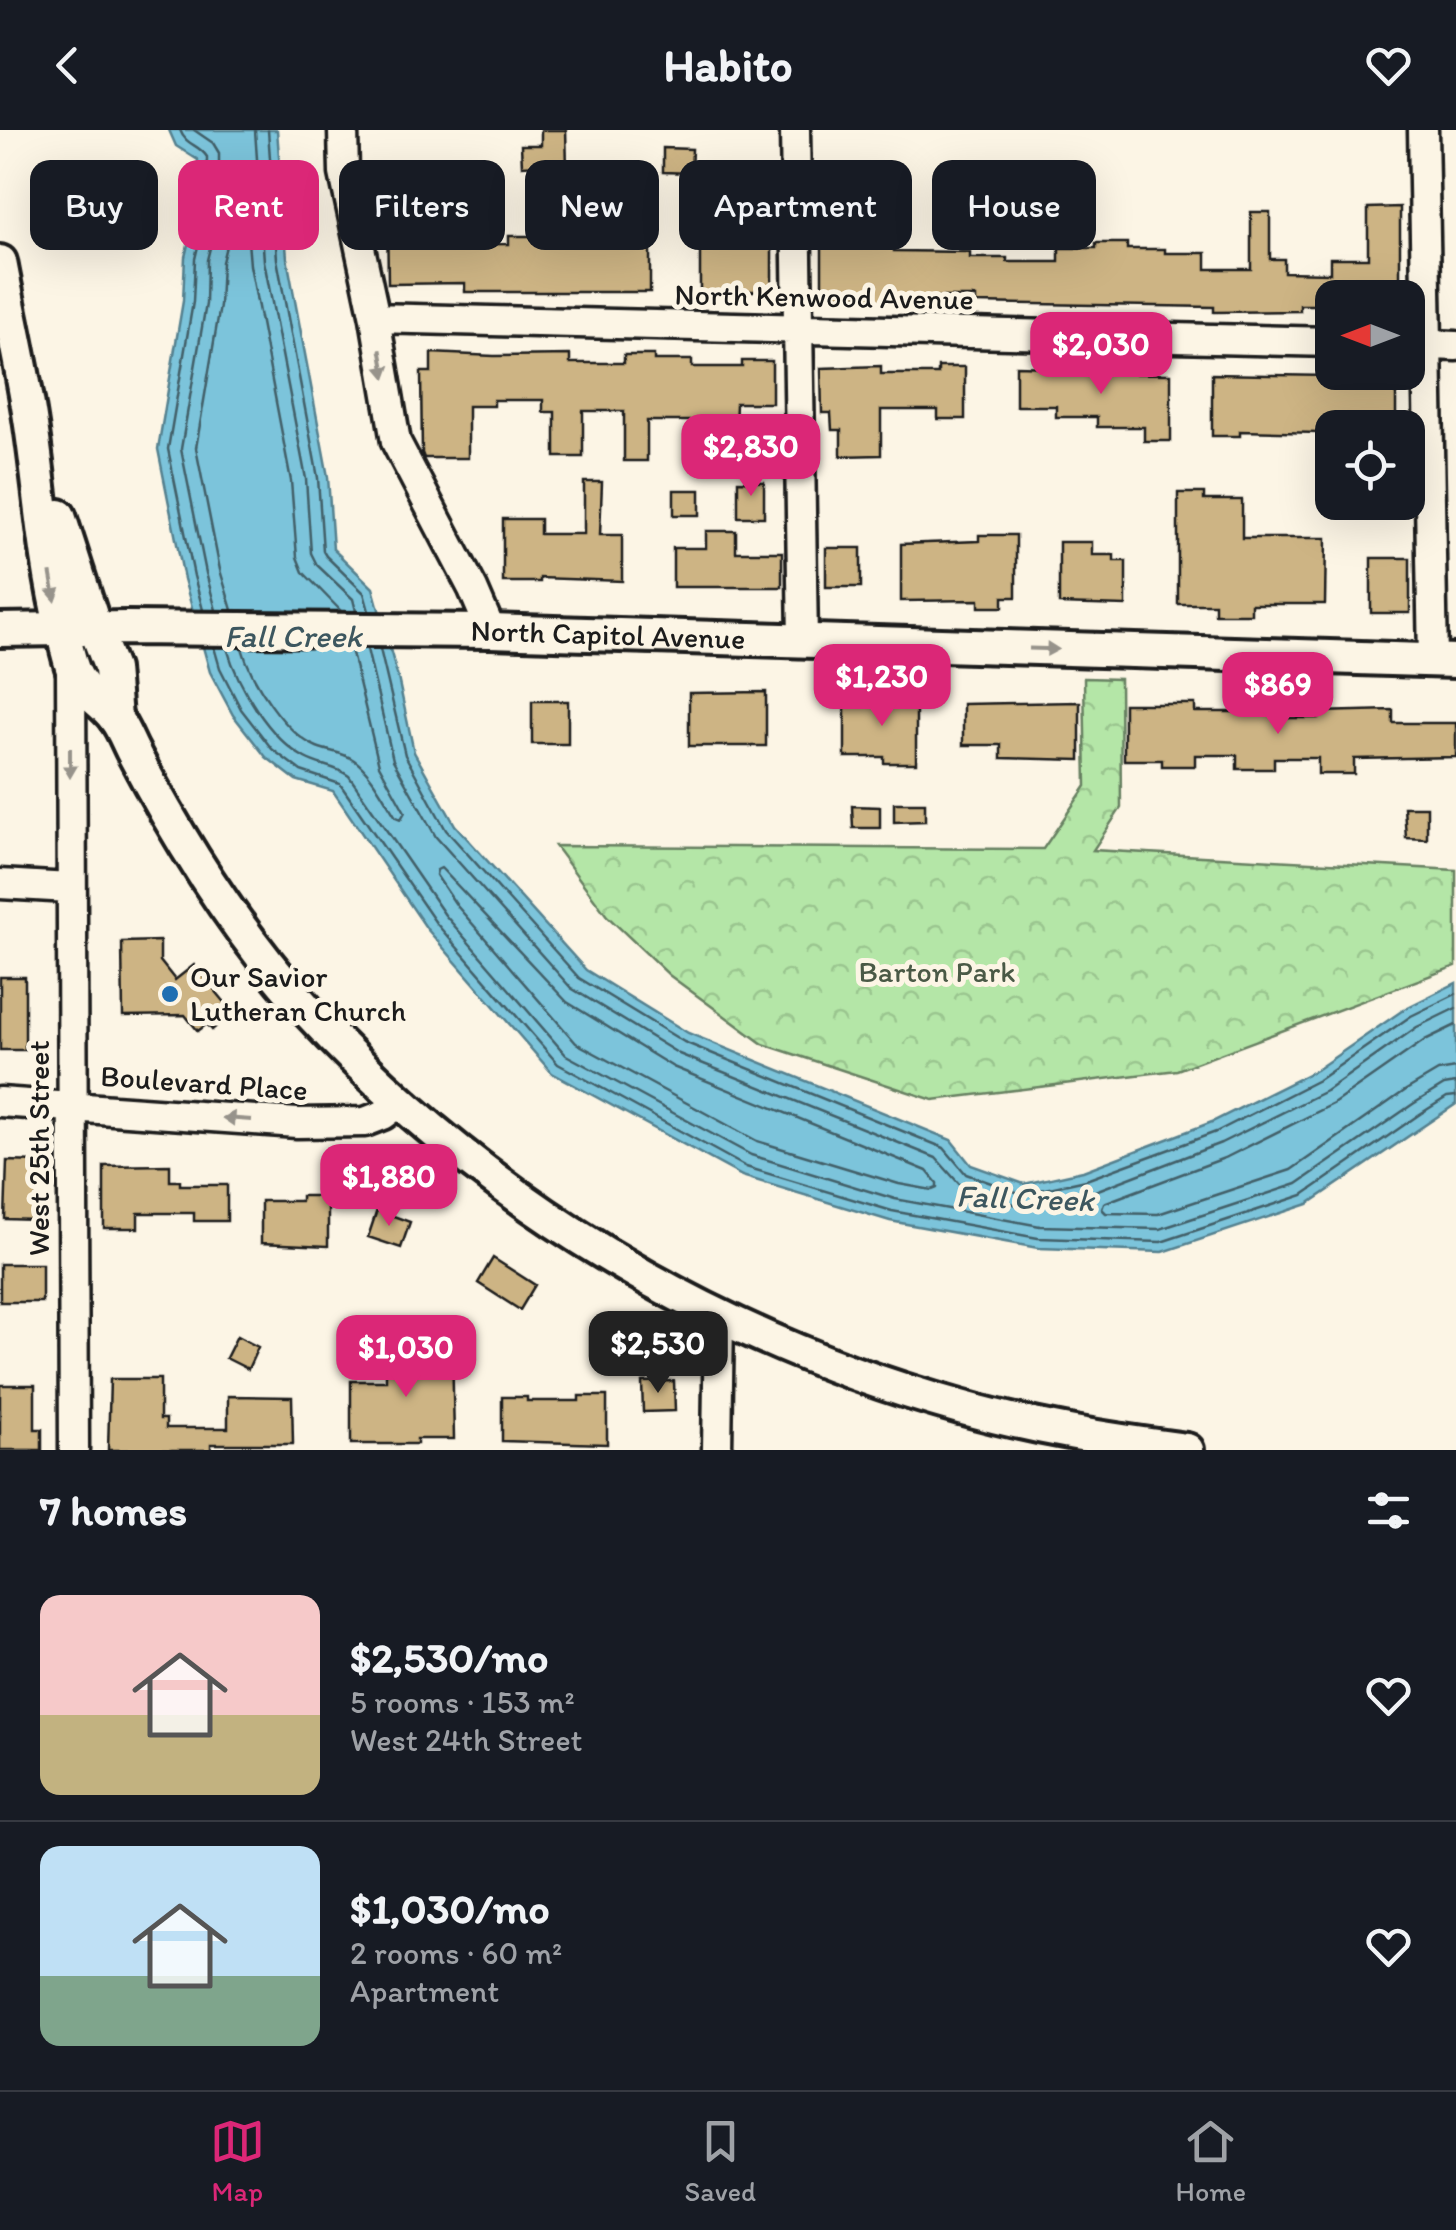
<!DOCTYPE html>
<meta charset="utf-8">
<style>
:root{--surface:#171b24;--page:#242831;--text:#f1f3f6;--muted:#9ea1a6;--line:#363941;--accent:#db2777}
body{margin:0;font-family:Itim,sans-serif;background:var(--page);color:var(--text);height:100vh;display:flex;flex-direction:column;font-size:38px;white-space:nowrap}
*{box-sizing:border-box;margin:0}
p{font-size:32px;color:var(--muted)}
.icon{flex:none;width:55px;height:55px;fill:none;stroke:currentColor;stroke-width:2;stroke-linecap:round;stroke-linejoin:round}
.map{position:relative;height:1320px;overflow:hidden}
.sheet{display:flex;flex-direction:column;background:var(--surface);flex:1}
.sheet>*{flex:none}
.guide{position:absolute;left:30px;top:30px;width:1398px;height:90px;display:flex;gap:20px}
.needle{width:65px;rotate:270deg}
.controls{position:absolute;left:1315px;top:150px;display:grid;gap:20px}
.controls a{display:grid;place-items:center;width:110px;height:110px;border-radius:20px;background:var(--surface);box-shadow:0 10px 40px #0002;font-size:50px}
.price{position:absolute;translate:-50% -85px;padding:0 22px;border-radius:20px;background:var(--accent);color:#fff;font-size:32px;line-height:65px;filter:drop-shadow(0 2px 5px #0008)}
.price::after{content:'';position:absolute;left:50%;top:60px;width:30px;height:22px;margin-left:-15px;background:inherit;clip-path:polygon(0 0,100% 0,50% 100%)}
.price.on{background:#222;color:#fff}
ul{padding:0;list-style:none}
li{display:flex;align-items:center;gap:30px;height:250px;padding:0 40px}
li+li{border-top:2px solid var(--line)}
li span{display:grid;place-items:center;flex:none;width:280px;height:200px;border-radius:20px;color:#555}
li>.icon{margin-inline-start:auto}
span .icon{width:120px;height:120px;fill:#fffc;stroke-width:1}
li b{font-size:42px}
h2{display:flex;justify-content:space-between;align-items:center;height:120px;padding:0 40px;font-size:42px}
.chip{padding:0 35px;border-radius:20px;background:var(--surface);box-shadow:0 10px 40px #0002;font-size:35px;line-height:90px}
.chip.on{background:var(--accent);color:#fff}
header{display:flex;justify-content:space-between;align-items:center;height:130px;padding:0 40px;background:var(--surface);font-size:45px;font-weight:700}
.tab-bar{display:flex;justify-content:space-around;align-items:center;height:140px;border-top:2px solid var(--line);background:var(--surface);font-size:28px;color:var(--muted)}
.tab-bar a{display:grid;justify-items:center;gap:5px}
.tab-bar .on{color:var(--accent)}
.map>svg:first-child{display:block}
.forest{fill:url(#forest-crowns);stroke:#688162;stroke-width:2.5}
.water{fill:#7bc4db;stroke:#55818f;stroke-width:2.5}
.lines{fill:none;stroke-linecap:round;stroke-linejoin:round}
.shore{stroke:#425f68;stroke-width:2.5}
.building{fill:#cdb484;stroke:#1c1c1c;stroke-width:2.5}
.minor-casing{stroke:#1c1c1c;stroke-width:35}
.major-casing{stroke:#1c1c1c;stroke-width:40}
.minor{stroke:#fcf5e5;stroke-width:28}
.major{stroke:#fcf5e5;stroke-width:32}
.oneway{fill:#97938b}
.poi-dot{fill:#1f6fb2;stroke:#fcf5e5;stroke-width:4}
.labels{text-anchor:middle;stroke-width:10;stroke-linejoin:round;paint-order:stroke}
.street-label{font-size:30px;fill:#1c1c1c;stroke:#fcf5e5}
.park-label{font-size:30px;fill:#4a5946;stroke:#fcf5e5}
.poi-label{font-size:30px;fill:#1c1c1c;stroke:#fcf5e5;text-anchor:start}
.water-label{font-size:32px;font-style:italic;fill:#3d575f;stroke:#fcf5e5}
</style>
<header><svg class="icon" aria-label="back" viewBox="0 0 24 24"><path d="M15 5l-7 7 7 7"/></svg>Habito<svg class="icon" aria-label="heart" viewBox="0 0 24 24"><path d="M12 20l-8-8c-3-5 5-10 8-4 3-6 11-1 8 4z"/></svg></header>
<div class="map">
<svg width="1456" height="1320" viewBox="0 0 1456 1320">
<defs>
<pattern id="forest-crowns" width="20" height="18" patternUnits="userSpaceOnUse" patternTransform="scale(2.5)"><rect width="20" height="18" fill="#b4e6a7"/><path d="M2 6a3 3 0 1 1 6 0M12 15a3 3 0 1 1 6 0" fill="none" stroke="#9ac58f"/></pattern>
</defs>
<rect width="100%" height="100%" fill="#fcf5e5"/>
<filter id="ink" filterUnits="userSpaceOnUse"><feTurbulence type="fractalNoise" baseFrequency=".01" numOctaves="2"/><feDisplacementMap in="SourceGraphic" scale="20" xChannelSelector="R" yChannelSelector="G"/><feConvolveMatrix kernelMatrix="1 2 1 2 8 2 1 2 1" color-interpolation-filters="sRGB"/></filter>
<g filter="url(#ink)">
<!-- forest -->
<path class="forest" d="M1084 548 1120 549 1121 678 1093 720 1456 740V836L1177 940 933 970 763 914 669 845 607 786 555 716 1043 719 1086 656Z"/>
<!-- water -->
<path class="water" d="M169 0H277L287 128 328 347 333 419 373 458 398 548 414 622 455 695 586 840 688 903 951 1010 971 1035 1024 1054 1083 1041 1212 992 1316 940 1406 878 1456 853V974L1308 1074 1163 1122 1038 1118 890 1091 742 1046 552 943 427 799 333 661 296 650 266 627 233 585 210 542 184 449 158 319 183 171 185 127 196 81 198 30 176 16Z"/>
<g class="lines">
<!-- shore -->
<path class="shore" d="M180 0C186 16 199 14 207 27L206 82 195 129 193 172 168 319 194 446 203 480
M194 0 213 13 219 23V81L207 130 206 174 181 319 206 443 216 480
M255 0 264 131 306 349 311 423 317 435 353 469 356 481
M268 0 277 129 318 348 323 421 326 426 364 463 369 481
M232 480 220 440 196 318 220 176 222 132 233 88 234 63 239 59 244 63 250 135 291 351 297 427 303 442 341 481
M214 517 220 538 241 579 272 619 301 641 340 654 436 793 558 934 746 1037 892 1081 1038 1108 1161 1112 1303 1065 1420 984 1447 967 1456 966
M227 518C238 556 269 608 305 628 319 636 336 636 349 646L445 785 566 925 751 1025 895 1069 1040 1096 1160 1099 1297 1054 1413 974 1444 955 1456 953
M242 518C251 550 285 604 317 617 329 622 343 622 354 630 372 643 384 669 396 687L401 689 405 682 379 635 351 519
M367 519 393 630 436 707 571 858 679 924 936 1028 961 1056 1020 1076H1029L1090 1063 1221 1013 1326 961 1417 897 1456 878
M380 519 405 625 446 700 579 848 684 912 944 1018 966 1044 1022 1064 1086 1050 1216 1002 1320 949 1411 886 1456 864
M441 738 567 872 673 937 927 1041 937 1053V1058L932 1060 899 1054 757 1011 576 913 457 776 436 745 437 740Z
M1456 895 1425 910 1333 974 1227 1027 1104 1073 1102 1079 1106 1083 1158 1084 1291 1040 1406 960 1438 941 1456 938"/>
</g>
<!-- building -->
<path class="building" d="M541 0H566L567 38 540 39V35L522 36 521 15H541Z
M663 18 692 19 691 43 663 42Z
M1400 77V168H1332V175H1300V181L1214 182V177L976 173V167H932V171H857V166H822V104H852V114H894V121L970 122V128H1007V132H1059V118H1096V113H1127V119H1165V123H1206V139H1251V82H1270V129H1284V142L1330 143V128H1368V78Z
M387 79H421L422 115 509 114V106H541V104L650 102V162H465V153L388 154Z
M741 94H772V161H729V164H700V102H741Z
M431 223 494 226 570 225V233H624V225H654V230H692V237H742V231H772V273H736L734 326H709V291H647V331H624V281H583V327H555V282H543V270H494V276H468V328H424L422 323 421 242H431Z
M881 236V244H938V237H965V289H938V280H881V325L841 326V300H832L831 283H822L821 238Z
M1016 236 1091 238V243L1171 244V311H1144V297H1097V287H1056V276H1016Z
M1329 242H1396V298H1332V301H1318V303L1240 301V306H1212V244L1329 246Z
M738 351 764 352V387H738Z
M584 352H602L600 405H622V451L540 448V452H503V389H540V404H584Z
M674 360H700V385H674Z
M1178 363H1204V370H1242V408H1326L1325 474H1251V484H1215V474H1178Z
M706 401H736V422H782V457H673V418H706Z
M979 405H1016V467H1003V477H979V470L901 471V414L979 411Z
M1059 412H1092V425H1114V431H1126V476L1059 474Z
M826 418H861V457H826Z
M1371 428H1410V483H1371Z
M766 562V616H689V563Z
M884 567H916V633H884V627H845V569H884Z
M532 571H568V614H532Z
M1080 572V630L1001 628V615H963V574Z
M1124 574H1195V582H1237V577H1274V588H1318V582L1393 580V593H1456V627L1354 629V644H1318V628H1274V639H1237V625H1195V636H1162V630H1124Z
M894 673H925V691L894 692Z
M852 676 880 677V698H853Z
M1404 677H1427V709L1406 708Z
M160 811V831L175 850 194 835 233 882 212 900 207 894 198 901 185 885 123 886 122 812Z
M0 847H25V920H0Z
M7 1031 38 1032 36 1090 5 1089Z
M170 1035V1051H180V1055H227V1091H194V1083H138V1098H104V1036Z
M301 1066H328V1116L261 1113V1071H301Z
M377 1080 410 1092 401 1118 368 1107Z
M493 1128 535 1155 520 1180 478 1153Z
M0 1134H42V1172H0Z
M237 1206 258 1217 248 1239 226 1228Z
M430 1215H452L454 1309H417V1314H351V1251H386V1220H430Z
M110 1249H160V1289H166V1298H228V1266L292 1267 293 1314H211V1320H108Z
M674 1251 675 1281 643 1282 642 1252Z
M0 1255H35V1299H42V1320H0Z
M579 1266H607V1314L502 1311V1267H527V1271H579Z"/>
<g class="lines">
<defs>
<path id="minor" d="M343 0 344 43 375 188 396 312 473 459 491 501
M795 0 803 512
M1423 0 1433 531
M375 188 1332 212
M1408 214 1456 216
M71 535 74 1320
M0 754 70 758
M0 972 297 993 365 992 383 985 399 973
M717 1320 719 1186"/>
<g id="major">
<path d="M0 132C10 186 23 240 31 295 41 362 45 430 61 495 65 510 68 526 73 540 81 562 102 570 115 588 122 597 127 610 132 620 180 712 237 803 307 880 482 1070 711 1208 960 1277 1034 1298 1110 1310 1187 1320"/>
<path d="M59 386 95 498 111 539 115 588"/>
<path id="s1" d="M0 500 127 498 491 501 1456 531"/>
</g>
</defs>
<!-- minor casing -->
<use href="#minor" class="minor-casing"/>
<!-- major casing -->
<use href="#major" class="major-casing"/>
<!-- minor -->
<use href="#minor" class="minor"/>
<!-- major -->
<use href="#major" class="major"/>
</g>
<!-- one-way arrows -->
<defs><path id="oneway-solid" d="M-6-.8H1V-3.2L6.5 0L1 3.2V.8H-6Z" transform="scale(2.5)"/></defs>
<g class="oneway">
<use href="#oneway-solid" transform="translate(383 234) rotate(80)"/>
<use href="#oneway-solid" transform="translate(53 457) rotate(80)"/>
<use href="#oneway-solid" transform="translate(1044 519) rotate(2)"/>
<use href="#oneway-solid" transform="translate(70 633) rotate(90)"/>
<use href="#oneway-solid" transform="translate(237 989) rotate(-176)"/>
</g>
</g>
<!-- markers -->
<circle class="poi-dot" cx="170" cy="864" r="10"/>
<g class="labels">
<!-- street labels -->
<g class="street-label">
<text transform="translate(824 167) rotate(1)" y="10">North Kenwood Avenue</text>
<text dy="10" stroke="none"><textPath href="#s1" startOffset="608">North Capitol Avenue</textPath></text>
<text transform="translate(204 953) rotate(4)" y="10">Boulevard Place</text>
<text transform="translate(39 1018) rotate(-90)" y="10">West 25th Street</text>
</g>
<!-- park labels -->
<g class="park-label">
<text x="937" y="852">Barton Park</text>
</g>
<!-- poi labels -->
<g class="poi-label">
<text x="190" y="857">Our Savior<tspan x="190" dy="34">Lutheran Church</tspan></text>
</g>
<!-- water labels -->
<g class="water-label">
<text x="293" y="517">Fall Creek</text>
<text transform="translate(1025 1068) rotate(2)" y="11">Fall Creek</text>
</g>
</g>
</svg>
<div class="controls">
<a><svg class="needle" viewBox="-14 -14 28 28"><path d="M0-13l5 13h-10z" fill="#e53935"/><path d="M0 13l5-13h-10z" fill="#9ea1a6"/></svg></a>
<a><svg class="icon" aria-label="locate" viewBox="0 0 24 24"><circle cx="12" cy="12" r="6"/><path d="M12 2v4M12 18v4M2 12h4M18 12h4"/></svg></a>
</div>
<b class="price" style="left:1101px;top:267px">$2,030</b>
<b class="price" style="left:751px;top:369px">$2,830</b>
<b class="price" style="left:882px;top:599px">$1,230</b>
<b class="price" style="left:1278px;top:607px">$869</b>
<b class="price" style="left:389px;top:1099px">$1,880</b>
<b class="price on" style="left:658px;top:1266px">$2,530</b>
<b class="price" style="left:406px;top:1270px">$1,030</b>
<div class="guide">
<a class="chip">Buy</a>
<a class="chip on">Rent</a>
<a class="chip">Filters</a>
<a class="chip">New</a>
<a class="chip">Apartment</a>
<a class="chip">House</a>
</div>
</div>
<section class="sheet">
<h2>7 homes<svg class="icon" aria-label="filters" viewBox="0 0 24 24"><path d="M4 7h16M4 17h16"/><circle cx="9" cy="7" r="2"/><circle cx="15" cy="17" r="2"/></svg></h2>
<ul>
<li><span style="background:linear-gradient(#f6c9c9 60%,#c2b280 0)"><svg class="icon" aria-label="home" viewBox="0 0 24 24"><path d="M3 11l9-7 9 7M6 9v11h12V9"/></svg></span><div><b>$2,530/mo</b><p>5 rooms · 153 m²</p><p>West 24th Street</p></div><svg class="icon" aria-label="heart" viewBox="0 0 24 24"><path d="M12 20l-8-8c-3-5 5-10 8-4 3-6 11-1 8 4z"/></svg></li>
<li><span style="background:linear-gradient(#bfe0f5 65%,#7fa58c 0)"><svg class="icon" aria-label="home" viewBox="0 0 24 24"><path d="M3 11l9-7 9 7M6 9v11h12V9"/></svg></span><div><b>$1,030/mo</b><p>2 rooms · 60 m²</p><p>Apartment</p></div><svg class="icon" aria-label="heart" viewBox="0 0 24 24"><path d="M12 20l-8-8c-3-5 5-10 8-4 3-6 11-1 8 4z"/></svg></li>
</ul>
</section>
<nav class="tab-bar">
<a class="on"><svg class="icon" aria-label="map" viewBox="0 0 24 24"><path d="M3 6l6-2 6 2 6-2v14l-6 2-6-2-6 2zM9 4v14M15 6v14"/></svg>Map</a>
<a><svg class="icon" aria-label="saved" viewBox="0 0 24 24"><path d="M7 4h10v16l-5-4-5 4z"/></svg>Saved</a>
<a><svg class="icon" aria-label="home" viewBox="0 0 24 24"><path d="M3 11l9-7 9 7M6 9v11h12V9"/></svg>Home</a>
</nav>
